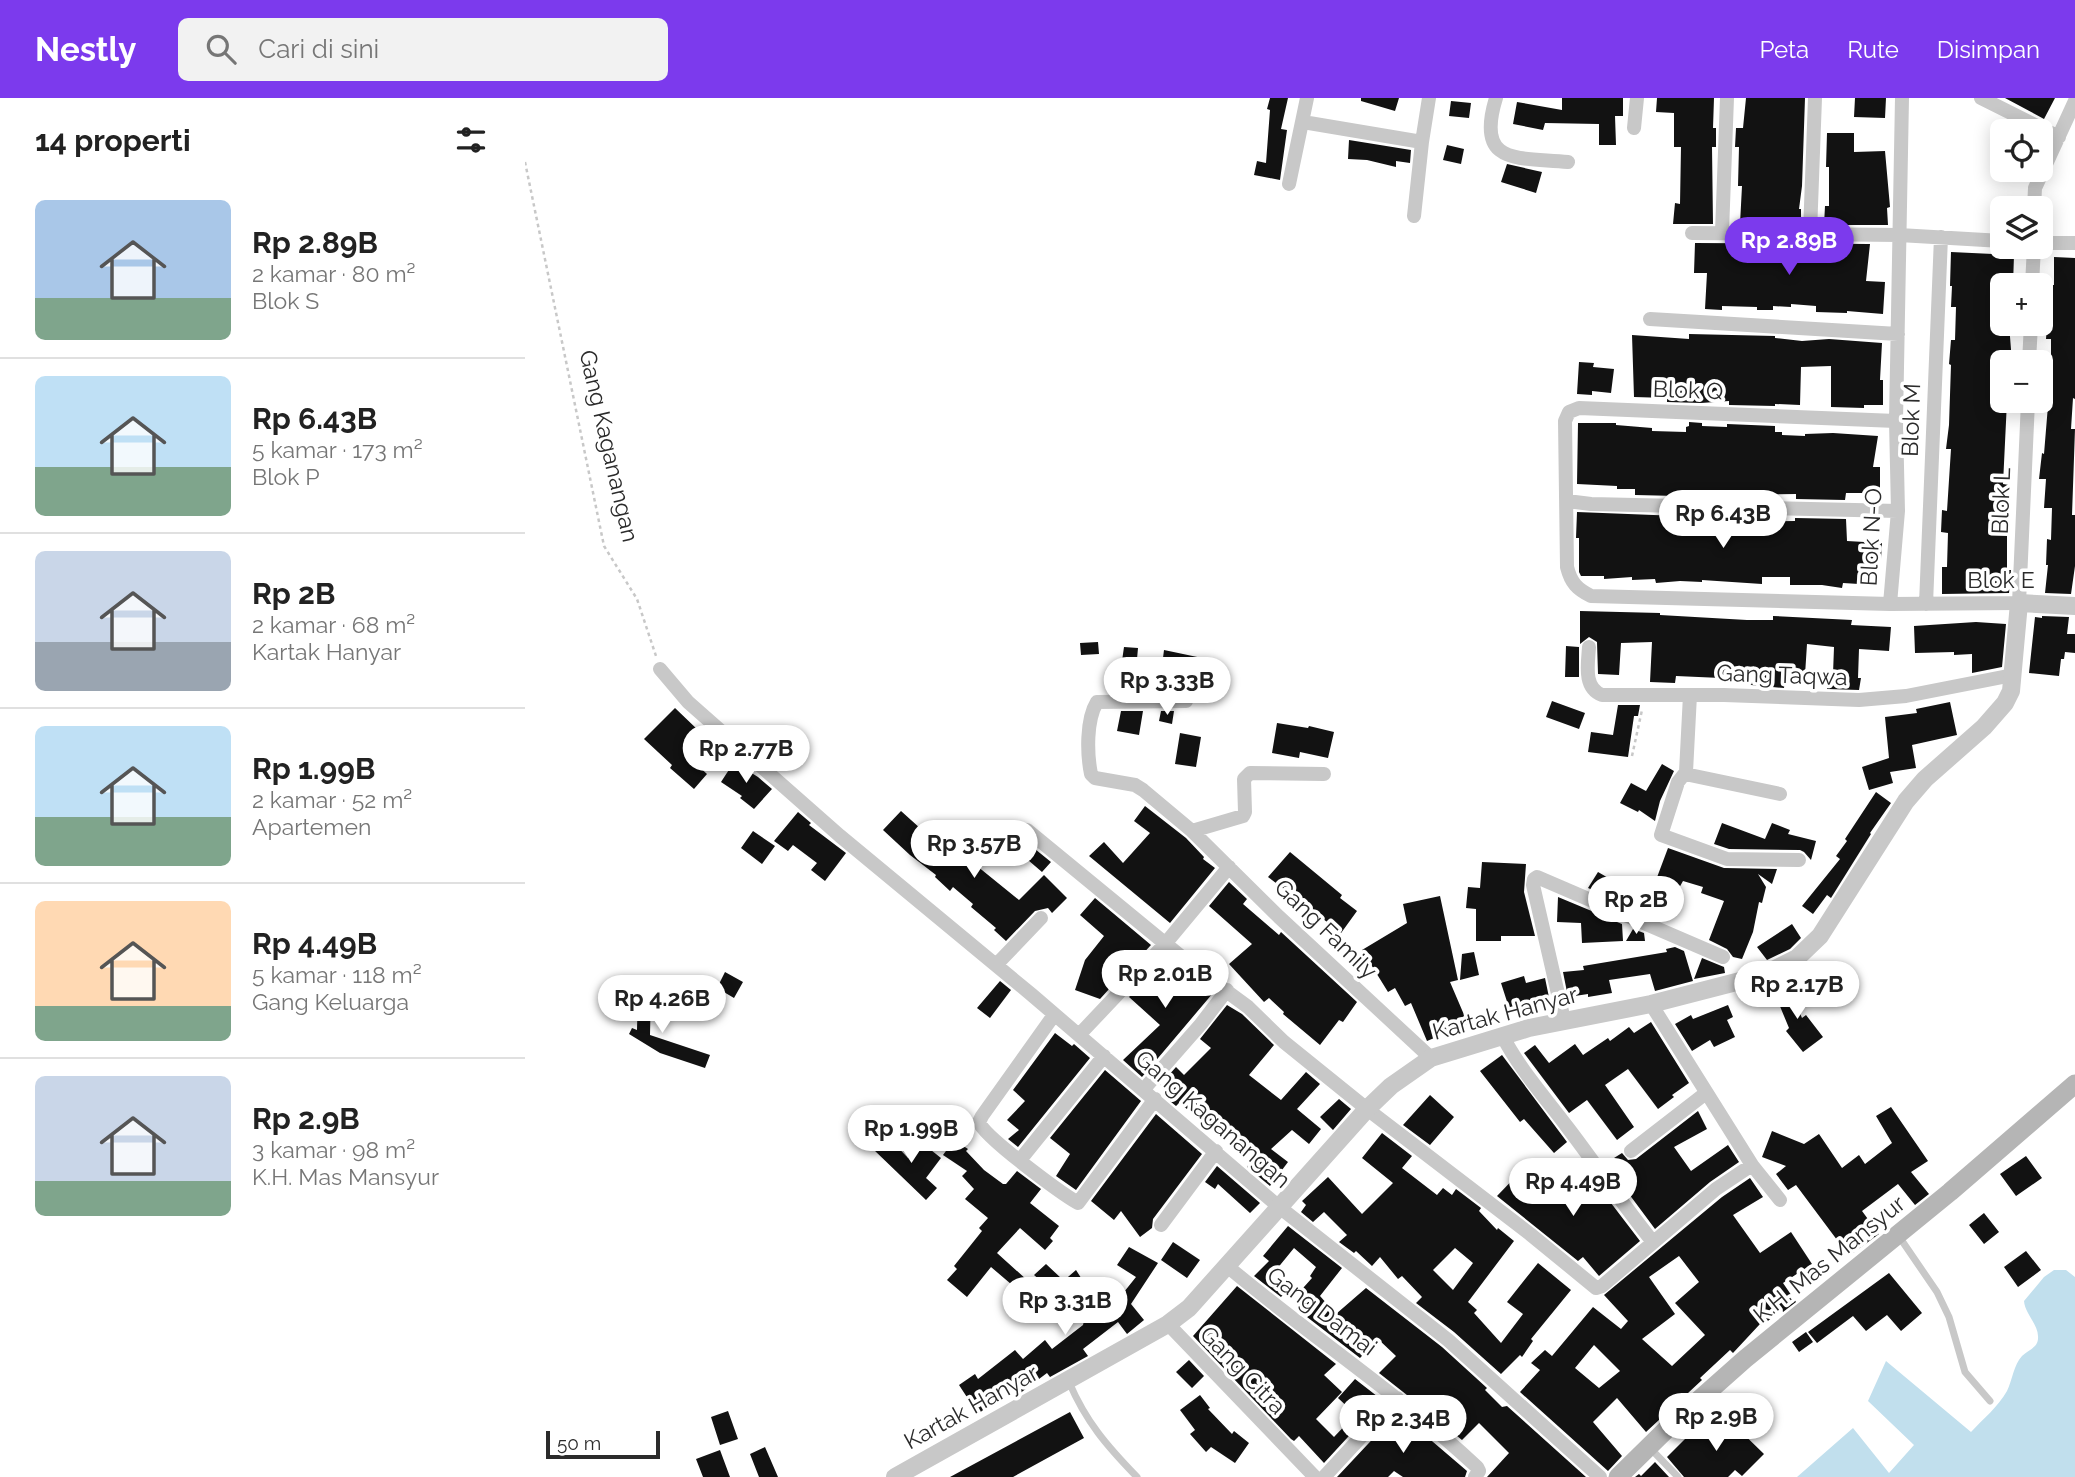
<!DOCTYPE html>
<html lang="id">
<meta charset="utf-8">
<style>
:root{--surface:#fff;--page:#f2f2f2;--text:#222;--muted:#767676;--line:#e0e0e0;--accent:#7c3aed}
body{margin:0;font-family:Raleway,sans-serif;background:var(--page);color:var(--text);height:100vh;display:flex;flex-direction:column;font-size:26px;white-space:nowrap}
*{box-sizing:border-box;margin:0}
p{font-size:23px;color:var(--muted)}
.icon{flex:none;width:38px;height:38px;fill:none;stroke:currentColor;stroke-width:2;stroke-linecap:round;stroke-linejoin:round}
.map{position:relative;flex:1;overflow:hidden}
.drawer{display:flex;flex-direction:column;background:var(--surface);width:525px}
.drawer>*{flex:none}
.fabs{position:absolute;left:1465px;top:21px;display:grid;gap:14px}
.fabs a{display:grid;place-items:center;width:63px;height:63px;border-radius:10px;background:var(--surface);box-shadow:0 4px 18px #0003;font-size:35px}
.scale{position:absolute;left:21px;bottom:18px;width:114px;box-sizing:border-box;padding-left:7px;border:4px solid #2b2b2b;border-top:0;font-size:19px;line-height:24px;white-space:nowrap;color:#2b2b2b;-webkit-text-stroke:5px #fff;paint-order:stroke}
.price{position:absolute;translate:-50% -60px;padding:0 16px;border-radius:24px;background:#fff;color:#222;font-size:23px;line-height:46px;filter:drop-shadow(0 2px 4px #0008)}
.price::after{content:'';position:absolute;left:50%;top:42px;width:21px;height:16px;margin-left:-10px;background:inherit;clip-path:polygon(0 0,100% 0,50% 100%)}
.price.active{background:var(--accent);color:#fff}
ul{padding:0;list-style:none}
li{display:flex;align-items:center;gap:21px;height:175px;padding:0 35px}
li+li{border-top:2px solid var(--line)}
li span{display:grid;place-items:center;flex:none;width:196px;height:140px;border-radius:10px;color:#555}
li>.icon{margin-inline-start:auto}
span .icon{width:84px;height:84px;fill:#fffc;stroke-width:1}
li b{font-size:30px}
h2{display:flex;justify-content:space-between;align-items:center;height:84px;padding:0 35px;font-size:30px}
header{display:flex;align-items:center;gap:42px;box-sizing:border-box;height:98px;padding:0 35px;background:var(--accent);color:#fff}
header strong{font-size:33px}
nav{display:flex;gap:38px;margin-inline-start:auto;font-size:24px}
.search{width:490px;height:63px;background:var(--page);display:flex;align-items:center;gap:18px;box-sizing:border-box;padding:0 24px;border-radius:10px;color:var(--muted);font-size:26px}
main{display:flex;flex:1;min-height:0}
.map>svg:first-child{display:block}
.water{fill:#c1dfed}
.building{fill:#121212;fill-rule:evenodd}
.lines{fill:none;stroke-linecap:round;stroke-linejoin:round}
.path{stroke:#c8c8c8;stroke-width:2.5;stroke-dasharray:3.5 3.5;stroke-linecap:butt}
.service{stroke:#c8c8c8;stroke-width:7}
.minor{stroke:#c8c8c8;stroke-width:14}
.tertiary{stroke:#c8c8c8;stroke-width:18}
.secondary{stroke:#b5b5b5;stroke-width:19}
.labels{text-anchor:middle;stroke-width:7;stroke-linejoin:round;paint-order:stroke}
.street-label{font-size:23px;fill:#2b2b2b;stroke:#fff}
</style>
<header>
<strong>Nestly</strong>
<div class="search"><svg class="icon" aria-label="search" viewBox="0 0 24 24"><circle cx="10" cy="10" r="6"/><path d="M15 15l6 6"/></svg>Cari di sini</div>
<nav><a>Peta</a><a>Rute</a><a>Disimpan</a></nav>
</header>
<main>
<section class="drawer">
<h2>14 properti<svg class="icon" aria-label="filters" viewBox="0 0 24 24"><path d="M4 7h16M4 17h16"/><circle cx="9" cy="7" r="2"/><circle cx="15" cy="17" r="2"/></svg></h2>
<ul>
<li><span style="background:linear-gradient(#a9c7e8 70%,#7fa58c 0)"><svg class="icon" aria-label="home" viewBox="0 0 24 24"><path d="M3 11l9-7 9 7M6 9v11h12V9"/></svg></span><div><b>Rp 2.89B</b><p>2 kamar · 80 m²</p><p>Blok S</p></div></li>
<li><span style="background:linear-gradient(#bfe0f5 65%,#7fa58c 0)"><svg class="icon" aria-label="home" viewBox="0 0 24 24"><path d="M3 11l9-7 9 7M6 9v11h12V9"/></svg></span><div><b>Rp 6.43B</b><p>5 kamar · 173 m²</p><p>Blok P</p></div></li>
<li><span style="background:linear-gradient(#c9d6e8 65%,#9aa5b1 0)"><svg class="icon" aria-label="home" viewBox="0 0 24 24"><path d="M3 11l9-7 9 7M6 9v11h12V9"/></svg></span><div><b>Rp 2B</b><p>2 kamar · 68 m²</p><p>Kartak Hanyar</p></div></li>
<li><span style="background:linear-gradient(#bfe0f5 65%,#7fa58c 0)"><svg class="icon" aria-label="home" viewBox="0 0 24 24"><path d="M3 11l9-7 9 7M6 9v11h12V9"/></svg></span><div><b>Rp 1.99B</b><p>2 kamar · 52 m²</p><p>Apartemen</p></div></li>
<li><span style="background:linear-gradient(#ffd9b3 75%,#7fa58c 0)"><svg class="icon" aria-label="home" viewBox="0 0 24 24"><path d="M3 11l9-7 9 7M6 9v11h12V9"/></svg></span><div><b>Rp 4.49B</b><p>5 kamar · 118 m²</p><p>Gang Keluarga</p></div></li>
<li><span style="background:linear-gradient(#c9d6e8 75%,#7fa58c 0)"><svg class="icon" aria-label="home" viewBox="0 0 24 24"><path d="M3 11l9-7 9 7M6 9v11h12V9"/></svg></span><div><b>Rp 2.9B</b><p>3 kamar · 98 m²</p><p>K.H. Mas Mansyur</p></div></li>
</ul>
</section>
<div class="map">
<svg width="1550" height="1379" viewBox="0 0 1550 1379">
<rect width="100%" height="100%" fill="#fff"/>
<!-- water -->
<path class="water" d="M1529 1172H1541L1550 1179V1379H1272L1328 1330 1364 1375 1389 1347 1343 1303 1361 1263 1446 1334C1458 1321 1473 1309 1482 1293 1487 1283 1489 1266 1497 1258 1504 1251 1514 1250 1513 1238 1513 1226 1500 1216 1499 1203L1519 1179Z"/>
<!-- building -->
<path class="building" d="M745 0H763L756 31 762 32 755 82 729 77 732 63 741 65 745 12 742 11Z
M836 0H874L870 13 836 3Z
M1037 0H1098V18H1090L1091 47H1074V26L1020 25 1018 32 988 26 992 4 1037 12Z
M1132 0H1189L1188 30H1191V49H1187L1188 126H1148L1150 105 1155 106 1156 49H1149V15L1131 14Z
M1221 0H1280L1277 88 1274 111H1276V126H1215L1217 88H1213L1214 49H1210L1211 30H1218Z
M1330 0H1361L1360 20 1329 19Z
M1480 0H1530L1519 21Z
M926 3 946 5 944 20 924 18Z
M1302 35H1329V54L1360 53 1365 109 1362 110 1363 127H1299L1300 108H1304V69H1301Z
M824 42 886 52 885 65 871 63V69L842 62 823 61Z
M922 47 939 51 936 66 918 62Z
M982 66 1017 74 1011 95 976 84Z
M1170 145 1345 146 1341 183 1360 184 1358 216 1322 213V215L1291 214V208L1266 206V209L1248 208V212H1232V209L1197 208V212L1180 211 1182 175H1169Z
M1426 154 1489 157 1488 187H1477V226H1484L1487 264H1477V303H1482L1478 386 1484 387 1480 411H1482V472H1486L1484 495 1417 496V469H1422L1423 435 1416 434 1417 412 1422 413 1426 351H1421L1424 327 1426 267 1424 266 1426 242H1430L1431 209H1426L1427 188H1425Z
M1529 159 1550 160V301L1548 300 1546 331H1550L1547 417H1550V468L1546 496 1520 495 1523 467H1521L1522 441 1526 442 1527 410H1519L1521 381H1514L1517 355 1519 356 1526 271V241H1521L1525 187H1529Z
M1164 236 1250 238V240L1277 243 1304 241 1357 245 1355 282H1358V307H1339V310L1306 309V268L1276 269 1275 307 1250 306V308L1204 307V303L1176 305 1142 304V300L1109 299 1107 237 1164 241Z
M1054 264 1069 265 1068 269 1089 271 1086 295 1067 293V297L1052 296Z
M1164 324 1177 325V328L1202 329V326L1250 328V334H1257V337L1280 338V336L1308 335 1353 338 1348 369H1355V395H1321L1320 402 1271 401V396L1213 397V393L1153 395V398L1110 397V391H1092V388L1052 386 1053 325H1091V327L1127 330V333L1161 334V329L1164 328Z
M1052 414 1154 418V421L1210 424 1270 423V420L1321 421 1322 443 1357 445 1356 461H1352L1350 487 1318 485 1317 490 1297 487H1265V479H1237V486L1177 482V484L1155 483 1131 485 1130 481 1107 482V479L1079 481V478H1056L1054 474V440H1051Z
M1055 513 1135 515V517L1222 522H1248V518L1327 522 1326 527 1366 529 1364 553 1334 551 1333 580H1336L1334 592 1302 591 1305 575 1308 576 1309 549 1282 546 1280 577 1261 575 1259 590 1195 584 1196 580 1151 578 1150 585 1125 584 1127 544 1096 545 1094 577 1073 576 1072 544 1064 539 1055 546Z
M1517 518 1544 519 1542 536H1550V555L1540 554 1539 561H1536L1534 578 1504 575 1510 519 1517 520Z
M1451 524 1481 526 1477 569 1447 575V556L1429 557V554L1390 555 1389 528Z
M573 544 574 556 556 557 555 545Z
M1041 548 1054 549V579H1040Z
M599 549 613 550 611 572 596 570Z
M639 552 677 560 673 572 637 568Z
M1027 603 1060 615 1054 631 1021 619Z
M1425 604 1432 637 1387 647 1391 670 1365 674 1368 685 1344 692 1337 669 1364 660 1360 619 1392 615 1391 611Z
M1093 607H1115L1113 618H1109L1103 659 1063 654 1066 634 1088 637Z
M150 610 174 633 177 629 191 641 171 666 182 676 169 691 145 670 147 667 119 641Z
M596 613H618L614 637 592 633Z
M636 613H649L647 626 634 623Z
M752 625 783 630 784 628 809 634 803 660 775 654 774 660 747 655Z
M655 635 676 639 671 669 650 666Z
M209 664 233 679 247 691 229 711 215 700 217 698 196 684Z
M1137 666 1149 673 1135 703 1130 723 1114 712 1113 714 1095 705 1106 685 1121 693Z
M1351 694 1366 705 1345 735 1346 736 1306 800 1302 797 1288 816 1277 808 1315 761 1311 758 1322 743 1320 741Z
M620 708 661 740 679 759 678 761 690 770 645 825 564 758 579 744 598 765 625 735 609 723Z
M376 713 406 740 409 735 449 770 452 768 494 802 519 777 542 800 527 815 523 810 510 813 481 843 469 832 471 830 446 809 448 806 428 789 425 793 410 779 411 777 385 757 358 732Z
M273 714 286 725 284 727 321 755 300 783 286 772 292 765 268 747 263 753 249 743Z
M1197 725 1240 741 1247 725 1265 732 1263 736 1291 743 1286 762 1279 754 1275 752 1204 751 1189 746Z
M228 733 250 748 237 766 216 750Z
M505 747 526 764 517 774 496 756Z
M1143 750 1199 770 1252 771 1247 786 1233 776 1241 789 1237 805 1234 804 1228 834 1217 861 1208 859 1202 851 1184 842 1199 803 1176 795 1178 789 1158 783 1136 822 1117 814 1134 783 1131 782Z
M765 754 817 797 815 800 832 813 811 842 797 832 802 824 743 779Z
M957 764 1001 766 999 794 1010 838H976V843H951V811L941 810 943 789 955 790Z
M1073 774 1099 789 1091 802 1063 790Z
M704 784 722 801 718 806 754 837 756 834 832 904 818 924 814 922 795 947 758 916 759 914 744 900 739 904 704 866 727 846 684 808Z
M915 798 933 882 925 884 943 926 902 943 886 905 880 908 870 890 863 894 837 852 882 825 878 806Z
M1033 799 1081 819 1079 823 1087 822 1097 826 1098 843 1057 845 1056 825 1032 824Z
M570 800 626 847 614 860 605 852 592 870 585 890 575 901 550 892 560 862 579 838 555 817Z
M1267 826 1276 840 1265 851 1242 862 1232 849Z
M1108 831 1119 835 1120 843H1101Z
M1150 849 1159 853 1168 883 1130 893 1125 876 1084 882 1087 895 1063 899V896L1043 899 1038 874 1059 872 1058 868 1142 854 1141 851Z
M949 854 954 877 935 882 937 856Z
M641 859 688 895 617 979 598 962 635 927 604 899Z
M1177 860 1199 869 1200 875 1169 881Z
M200 874 218 884 209 900 192 890Z
M999 878 1001 885 1020 880 1026 909 1011 913 1009 908 986 916 976 885Z
M475 883 486 892 465 920 452 910Z
M1263 888 1277 920 1281 917 1298 939 1278 954 1261 933 1264 930 1249 894Z
M113 890H126L125 937 185 957 180 970 135 955 104 936 107 930 112 932Z
M702 907 717 916 749 947 724 977 756 1002 781 974 795 986 772 1011 796 1031 784 1046 767 1032 746 1051 763 1064 745 1088 722 1069 726 1062 681 1026 682 1025 664 1008 662 1011 654 1005 651 1008 640 999 644 994 635 987 651 969 659 977 686 950 675 941Z
M1203 907 1208 919 1202 922 1210 939 1189 949 1185 942 1167 953 1150 926 1166 917 1168 921Z
M1126 924 1164 985 1147 997 1149 999 1133 1011 1103 971 1080 987 1109 1029 1092 1042 1062 1002 1044 1015 999 955 1010 947 1024 965 1050 946 1058 957 1083 940 1085 943 1104 929 1109 935Z
M530 935 547 948 549 946 565 960 493 1049 483 1041 494 1032 482 1022 500 1003 488 992Z
M977 957 1042 1044 1029 1055 999 1021 995 1024 955 973Z
M580 972 616 1003 551 1092 531 1078 545 1056 525 1040Z
M905 997 929 1019 905 1047 878 1027Z
M814 1001 826 1011 808 1032 795 1019Z
M1366 1009 1403 1063 1386 1074 1404 1096 1390 1107 1373 1086 1337 1113 1354 1136 1324 1158 1271 1087 1263 1092 1251 1076 1261 1068 1237 1059 1247 1033 1279 1046 1294 1036 1317 1070 1334 1057 1340 1066 1367 1045 1351 1018Z
M1173 1013 1182 1031 1149 1049 1166 1073 1203 1047 1214 1064 1185 1084 1130 1131 1081 1065 1097 1055 1103 1062 1111 1061Z
M631 1016 677 1056 628 1121 627 1130 615 1139 596 1113 589 1122 566 1103Z
M442 1019 449 1033 439 1042 429 1032Z
M857 1035 887 1058 877 1070 912 1097 918 1090 927 1097 931 1091 956 1110 954 1113 972 1132 973 1130 989 1143 943 1204 952 1212 949 1215 976 1245 998 1216 982 1204 1013 1165 1046 1192 1006 1241 1008 1243 997 1259 995 1257 976 1276 929 1234 891 1205 897 1199 877 1178 873 1181 855 1159 847 1168 831 1153 829 1155 814 1144 822 1137 799 1114 788 1124 776 1114 781 1107 777 1103 803 1079 837 1116 868 1085 837 1060ZM930 1150 948 1165 928 1192 908 1172Z
M363 1039 383 1060 396 1044 416 1060 401 1080 412 1090 401 1102 349 1052Z
M429 1042 443 1051 441 1053 459 1072 478 1086H481L492 1073 516 1091 505 1105 534 1128 525 1140 528 1143 520 1152 495 1130 472 1155 502 1182 493 1192 466 1169 442 1199 422 1182 432 1171 429 1168 457 1133 454 1130 463 1120 440 1101 449 1091 437 1078 442 1073 418 1057Z
M1501 1058 1517 1080 1491 1098 1475 1076Z
M692 1068 735 1105 725 1115 693 1086 690 1091 680 1084Z
M1000 1069 1032 1099 1060 1071 1115 1143 1074 1178 1058 1159 1053 1163 972 1098Z
M1225 1080 1238 1099 1208 1117 1235 1155 1266 1134 1287 1166 1258 1185 1271 1204 1258 1214 1257 1211 1237 1228 1235 1226 1208 1255 1205 1252 1175 1280 1177 1282 1121 1334 1092 1300 1068 1324 1097 1358 1083 1373 995 1294 1015 1272 1006 1265 1020 1252 1027 1258 1068 1209 1096 1231 1103 1223 1079 1197 1197 1099ZM1154 1158 1174 1184 1150 1205 1180 1237 1147 1268 1117 1241 1150 1216 1124 1179ZM1069 1247 1095 1273 1074 1290 1050 1270Z
M1459 1115 1474 1134 1459 1146 1444 1127Z
M763 1128 817 1170 795 1198 811 1216 841 1190 917 1249 962 1290 960 1292 977 1309 982 1308 1061 1379H962L984 1355 954 1325 937 1342 926 1333 938 1321 920 1303 906 1316 854 1275 871 1258 853 1241 835 1260 782 1219 786 1215 770 1199 787 1180 785 1178 791 1169 769 1150 747 1177 762 1192 756 1199 729 1178 744 1163 738 1158Z
M648 1144 675 1162 662 1180 636 1162Z
M604 1149 633 1165 606 1206 619 1222 602 1236 593 1224 558 1251 563 1258 525 1279 522 1275 494 1296 488 1289 453 1316 434 1287 450 1276 453 1281 490 1252 498 1261 520 1242 527 1251 558 1227 559 1223 536 1185 551 1172 574 1208 599 1194 611 1179 592 1167Z
M1501 1153 1516 1172 1493 1189 1479 1169Z
M521 1166 537 1181 526 1192 509 1177Z
M1364 1175 1397 1215 1376 1233 1362 1217 1341 1233 1328 1218 1292 1245 1283 1234Z
M712 1188 811 1266 799 1277 817 1294 791 1321 809 1339 827 1320 825 1319 829 1315 813 1300 830 1281 857 1302 799 1365 774 1338 769 1343 766 1341 668 1238Z
M1281 1234 1288 1244 1274 1254 1267 1244Z
M664 1262 679 1278 667 1290 651 1274Z
M675 1297 685 1310 683 1311 707 1336 709 1333 724 1345 710 1365 686 1349 681 1354 665 1336 670 1332 655 1312Z
M203 1313 213 1341 195 1347 186 1319Z
M545 1314 559 1340 488 1379H425Z
M873 1314 942 1373 940 1379H878L869 1373 863 1379H812Z
M1200 1318 1239 1356 1217 1378 1210 1372 1203 1379H1159L1142 1359 1168 1333 1176 1341Z
M240 1349 253 1379H234L225 1356Z
M195 1352 205 1379H178L171 1361Z
M1130 1364 1144 1379H1110L1114 1376 1116 1378Z"/>
<g class="lines">
<!-- path -->
<path class="path" d="M0 64 79 448 112 501 131 558
M1107 658 1117 612"/>
<!-- service -->
<path class="service" d="M1373 1137 1412 1194 1424 1219 1440 1274 1465 1303
M544 1284C561 1324 582 1348 612 1379
M1124 1349 1153 1379"/>
<!-- minor -->
<path class="minor" d="M971 0C950 68 993 59 1043 64
M1456 0 1534 39
M778 24 897 44 904 0
M1109 30 1112 0
M764 86 782 0
M1509 110 1510 90 1550 3
M889 118 897 44
M1197 134 1202 0
M1167 135 1374 137 1477 143
M1285 135 1290 0
M1516 145H1550
M1507 187 1509 149
M1125 221 1373 236
M1504 264 1506 226
M1371 323 1054 310 1044 314 1040 323 1042 469C1046 485 1052 491 1066 498L1365 506 1373 413 1371 323 1377 0
M1042 403 1066 406 1373 413
M1365 506 1494 505 1503 303
M1401 506 1416 139
M1064 549C1063 566 1058 590 1077 597H1199L1334 602 1381 598 1488 577
M135 571 163 604 315 738 507 897 753 1108 923 1242 1075 1379
M1165 597 1161 674 1153 684 1136 737 1202 761 1274 762
M661 603 572 604C561 622 562 656 566 676L570 680 610 687 618 692 667 733 754 819 906 960
M1160 676 1255 696
M502 732 670 870 723 909 759 944 842 1011 1005 1136 1071 1190 1077 1188 1191 1091 1227 1067 1126 906
M667 733 718 718 720 714 719 681 725 675 799 676
M471 867 516 820
M529 917 457 1018 454 1024C459 1039 536 1095 553 1105L630 1001
M1039 922 1008 787 1009 781 1012 779 1198 859
M554 937 640 846 704 769
M977 937C995 972 1020 999 1043 1030 1072 1068 1098 1107 1128 1144
M619 991 676 926 702 892
M1106 1053 1181 995
M495 1062 579 958
M1227 1067 1255 1102
M636 1127 691 1053
M702 1168C784 1237 874 1296 952 1369L954 1373 950 1379
M643 1226 790 1379
M799 1379 872 1300"/>
<!-- tertiary -->
<path class="tertiary" d="M370 1379 643 1226 664 1210 842 1011 866 988 906 960 1004 930 1126 906 1219 882 1240 876 1272 860 1295 838 1381 703 1400 681 1459 629 1480 605 1486 593 1494 505 1550 508"/>
<!-- secondary -->
<path class="secondary" d="M1093 1379 1149 1324 1220 1261 1425 1094 1550 986"/>
</g>
<g class="labels">
<!-- street labels -->
<g class="street-label">
<text transform="translate(1163 292) rotate(2)" y="8">Blok Q</text>
<text transform="translate(1386 322) rotate(-88)" y="8">Blok M</text>
<text transform="translate(84 348) rotate(77)" y="8">Gang Kaganangan</text>
<text transform="translate(1476 403) rotate(-88)" y="8">Blok L</text>
<text transform="translate(1346 439) rotate(-87)" y="8">Blok N-O</text>
<text x="1476" y="490">Blok E</text>
<text transform="translate(1257 577) rotate(2)" y="8">Gang Taqwa</text>
<text transform="translate(801 831) rotate(44)" y="8">Gang Family</text>
<text transform="translate(980 915) rotate(-15)" y="8">Kartak Hanyar</text>
<text transform="translate(688 1021) rotate(41)" y="8">Gang Kaganangan</text>
<text transform="translate(1304 1161) rotate(-39)" y="8">K.H. Mas Mansyur</text>
<text transform="translate(797 1213) rotate(37)" y="8">Gang Damai</text>
<text transform="translate(718 1272) rotate(46)" y="8">Gang Citra</text>
<text transform="translate(446 1309) rotate(-29)" y="8">Kartak Hanyar</text>
</g>
</g>
</svg>
<div class="fabs">
<a><svg class="icon" aria-label="locate" viewBox="0 0 24 24"><circle cx="12" cy="12" r="6"/><path d="M12 2v4M12 18v4M2 12h4M18 12h4"/></svg></a>
<a><svg class="icon" aria-label="layers" viewBox="0 0 24 24"><path d="M12 4l9 5-9 5-9-5zM3 14l9 5 9-5"/></svg></a>
<a>+</a>
<a>−</a>
</div>
<div class="scale">50 m</div>
<b class="price active" style="left:1264px;top:179px">Rp 2.89B</b>
<b class="price" style="left:1198px;top:452px">Rp 6.43B</b>
<b class="price" style="left:642px;top:619px">Rp 3.33B</b>
<b class="price" style="left:221px;top:687px">Rp 2.77B</b>
<b class="price" style="left:449px;top:782px">Rp 3.57B</b>
<b class="price" style="left:1111px;top:838px">Rp 2B</b>
<b class="price" style="left:640px;top:912px">Rp 2.01B</b>
<b class="price" style="left:1272px;top:923px">Rp 2.17B</b>
<b class="price" style="left:137px;top:937px">Rp 4.26B</b>
<b class="price" style="left:386px;top:1067px">Rp 1.99B</b>
<b class="price" style="left:1048px;top:1120px">Rp 4.49B</b>
<b class="price" style="left:540px;top:1239px">Rp 3.31B</b>
<b class="price" style="left:1191px;top:1355px">Rp 2.9B</b>
<b class="price" style="left:878px;top:1357px">Rp 2.34B</b>
</div>
</main>
